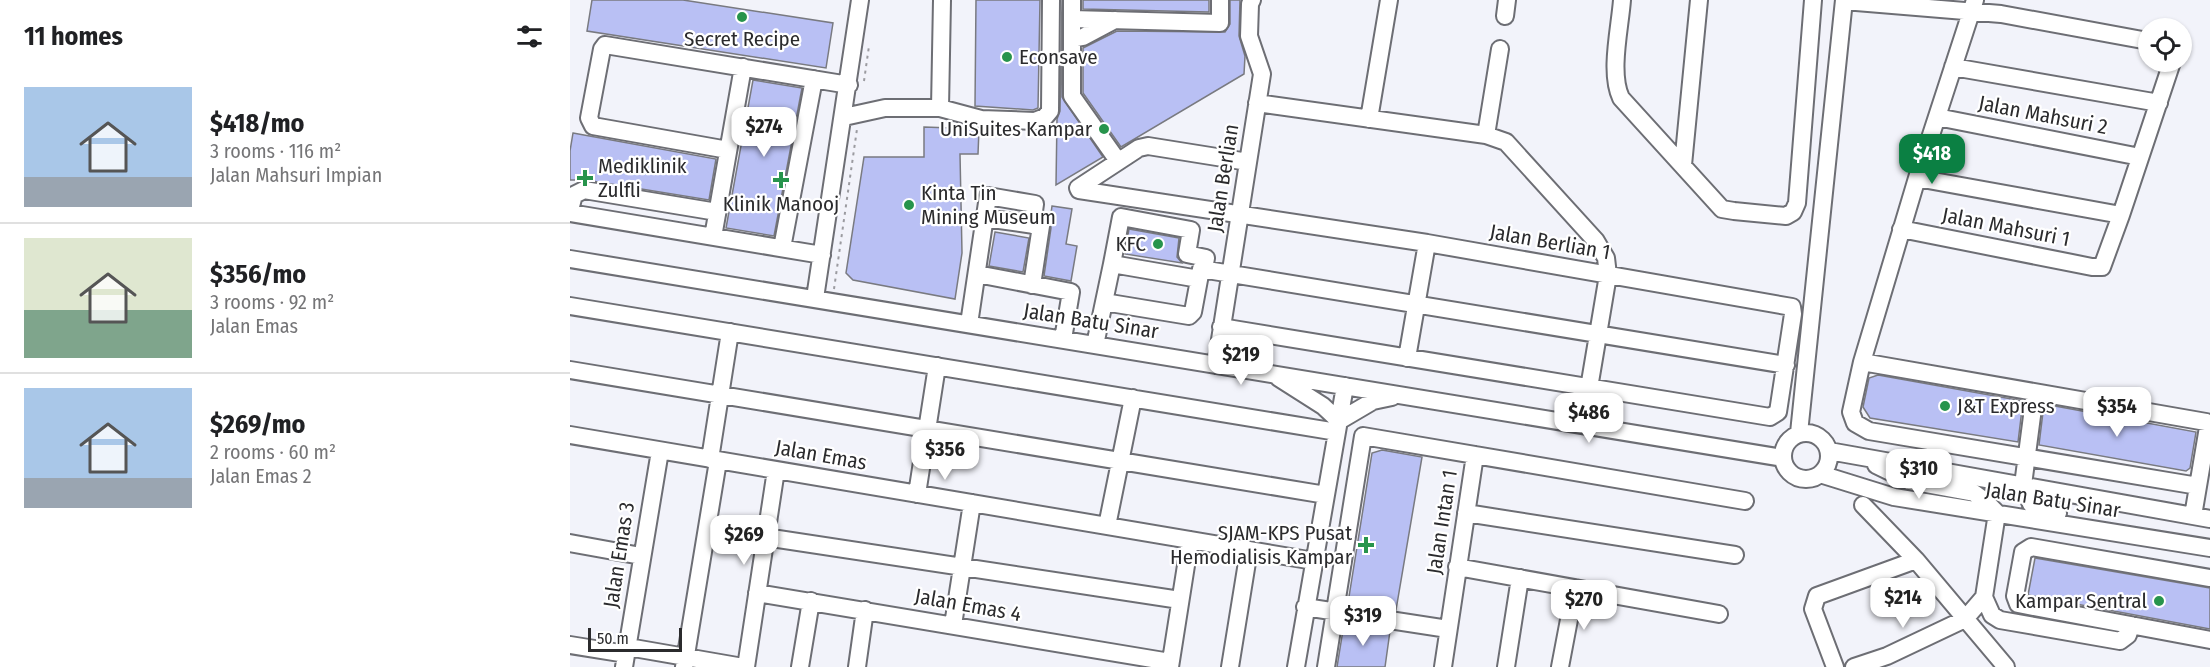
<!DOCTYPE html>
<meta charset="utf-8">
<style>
:root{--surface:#fff;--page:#f2f2f2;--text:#202124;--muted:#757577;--line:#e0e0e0;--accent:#0b8043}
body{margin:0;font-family:"Fira Sans Condensed",sans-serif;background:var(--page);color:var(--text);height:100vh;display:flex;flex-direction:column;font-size:22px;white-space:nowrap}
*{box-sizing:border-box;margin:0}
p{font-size:20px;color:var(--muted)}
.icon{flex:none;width:33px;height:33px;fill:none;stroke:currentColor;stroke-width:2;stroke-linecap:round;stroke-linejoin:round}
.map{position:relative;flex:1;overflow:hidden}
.drawer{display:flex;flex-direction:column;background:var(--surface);width:570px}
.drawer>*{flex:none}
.buttons{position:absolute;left:1568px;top:18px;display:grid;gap:12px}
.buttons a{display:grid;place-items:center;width:54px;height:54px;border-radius:50%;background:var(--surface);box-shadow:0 2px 4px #0004;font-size:30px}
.scale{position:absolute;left:18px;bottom:15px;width:94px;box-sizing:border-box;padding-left:6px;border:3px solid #2b2b2d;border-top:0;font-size:16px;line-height:21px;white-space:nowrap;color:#2b2b2d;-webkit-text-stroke:4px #fff;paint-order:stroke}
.price{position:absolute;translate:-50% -51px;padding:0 14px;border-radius:12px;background:#fff;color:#222;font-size:20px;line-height:39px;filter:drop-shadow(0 2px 3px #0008)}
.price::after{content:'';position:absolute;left:50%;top:36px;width:18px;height:14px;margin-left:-9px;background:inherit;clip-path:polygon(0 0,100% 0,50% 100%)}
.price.selected{background:var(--accent);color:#fff}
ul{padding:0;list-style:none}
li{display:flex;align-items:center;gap:18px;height:150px;padding:0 24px}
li+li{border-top:2px solid var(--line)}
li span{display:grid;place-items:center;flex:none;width:168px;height:120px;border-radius:0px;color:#555}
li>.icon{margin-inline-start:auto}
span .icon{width:72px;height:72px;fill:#fffc;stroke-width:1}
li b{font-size:26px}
h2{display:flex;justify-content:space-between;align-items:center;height:72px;padding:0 24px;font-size:26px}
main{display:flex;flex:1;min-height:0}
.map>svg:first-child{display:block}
.building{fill:#b9c0f4;stroke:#797a80;stroke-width:1.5}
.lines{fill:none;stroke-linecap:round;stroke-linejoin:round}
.minor-casing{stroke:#6d6e74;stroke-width:20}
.path{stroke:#9b9ba0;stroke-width:2;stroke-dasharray:3 4.5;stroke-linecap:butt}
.minor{stroke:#fff;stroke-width:16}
.poi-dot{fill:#27944c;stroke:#fff;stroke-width:2}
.labels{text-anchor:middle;stroke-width:4.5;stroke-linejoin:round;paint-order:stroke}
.poi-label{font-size:21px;fill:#2b2b2d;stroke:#fff;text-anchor:start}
.street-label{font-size:21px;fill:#2b2b2d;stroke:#fff}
</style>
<main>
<section class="drawer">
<h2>11 homes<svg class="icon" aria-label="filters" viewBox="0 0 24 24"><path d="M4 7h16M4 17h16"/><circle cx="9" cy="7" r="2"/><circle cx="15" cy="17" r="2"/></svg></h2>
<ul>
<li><span style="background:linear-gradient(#a9c7e8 75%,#9aa5b1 0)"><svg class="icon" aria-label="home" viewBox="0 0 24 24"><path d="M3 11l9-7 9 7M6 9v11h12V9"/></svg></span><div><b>$418/mo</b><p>3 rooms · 116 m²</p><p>Jalan Mahsuri Impian</p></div></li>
<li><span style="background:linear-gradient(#dfe7d0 60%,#7fa58c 0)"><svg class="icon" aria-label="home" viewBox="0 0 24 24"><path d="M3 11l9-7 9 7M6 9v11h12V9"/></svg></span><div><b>$356/mo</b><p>3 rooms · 92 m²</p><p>Jalan Emas</p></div></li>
<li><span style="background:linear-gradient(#a9c7e8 75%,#9aa5b1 0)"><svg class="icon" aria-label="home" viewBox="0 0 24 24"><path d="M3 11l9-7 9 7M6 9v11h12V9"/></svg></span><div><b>$269/mo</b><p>2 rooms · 60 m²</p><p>Jalan Emas 2</p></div></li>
</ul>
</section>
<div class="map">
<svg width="1640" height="667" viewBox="0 0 1640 667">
<rect width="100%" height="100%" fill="#f2f3fa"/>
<!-- building -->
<path class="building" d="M22 0H113L263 23 256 68 17 31Z
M406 0H470L468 108 463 110 405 106Z
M492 0V97L533 157 486 185 487 119 490 111Z
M513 0H639V12L513 9Z
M660 0H670L669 36 675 56 674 74 551 147 513 93V48L547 31 655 32 660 24Z
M183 80 232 88 204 236 156 228Z
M354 127 409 129 408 154H390L392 253 385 299 283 280 276 273 294 157H354Z
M3 133 146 159 139 200 16 180H0V151Z
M482 206 502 209 496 244 507 246 501 281 474 276 481 228 480 221Z
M559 229 609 238 607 257 612 263 555 254Z
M425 232 459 238 453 272 419 266Z
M1308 375 1453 401 1448 442 1300 418 1293 407 1299 378Z
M1474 404 1626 432 1620 468 1616 471 1469 445Z
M812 450 852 457 826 610 778 603 802 453Z
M1465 558 1640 588V629L1458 595Z
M774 624 820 631 815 667H767Z"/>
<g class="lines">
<defs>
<path id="minor" d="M502 0V96L548 161
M1052 0C1050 28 1039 73 1051 98L1152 209 1164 211 1216 216 1223 212 1227 203 1243 0
M1405 0 1347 178 1292 362 1281 412 1285 423 1299 431 1628 486
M1274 1 1431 14 1578 41
M935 16 937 0
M502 19 650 23V0
M502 39 513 37 545 20
M1383 67 1589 103
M687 103 916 135 936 142 1026 241 1036 258 1038 275 1019 388
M370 108 372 0
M274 117 315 108H370L411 119 465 121 475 117 480 111 481 0
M1367 117 1570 157
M799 119 819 0
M916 135 930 49
M158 150 23 126 19 118 32 49 35 45 279 85
M1113 165 1129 0
M1347 178 1551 215
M0 210 4 195 14 190 147 212
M0 213 252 255
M415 218 471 226 462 285
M1331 229 1522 267H1532L1551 215 1602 62
M143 237 173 67
M212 248 244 79
M0 259 1213 458
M542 264 551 217 621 230 617 254 636 258 634 269
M407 274 501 292 493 339
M245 298 290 0
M534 302 542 264 629 279
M0 306 767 432
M399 324 418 196 465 204 462 225
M651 327 1200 417 1208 412 1223 314 1222 307 857 243 509 190 508 188 569 148 578 146 678 162
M525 345 534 302 619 316 623 312 631 269 1216 365
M837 358 857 243
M1292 362 1636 422 1638 427 1623 516
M646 365 692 74 679 36 680 4 682 0
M0 370 756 495
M709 378 753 406 769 421
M1465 393 1453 485 1461 504 1468 510 1488 513
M769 421 803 401 822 397
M1213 456a23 23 0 1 1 46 0a23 23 0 1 1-46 0Z
M1229 433 1274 0
M0 435 744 561
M1259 451 1640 519
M140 459 160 332
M1250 474 1324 497 1640 548
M347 494 367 366
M1293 505 1346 560 1436 667
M896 513 1165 555
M537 526 563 398
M195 537 610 600
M0 543 71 556
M887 567 1149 614
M1640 578 1461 547 1453 552 1445 596 1448 604 1640 640
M187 593 600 662
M1414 597 1422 615 1430 620 1550 641 1558 635 1561 625
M735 607 878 629
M383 625 402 503
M0 645 56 654
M58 647 173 667
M54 667 90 451
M114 667 148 461
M176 667 206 470
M230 667 241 601
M287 667 295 610
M600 667 620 540
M660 667 679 550
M726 667 775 386
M756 667 793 436 1175 501
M873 667 905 455
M936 667 950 578
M990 667 1005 588
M1265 667 1243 609 1247 596 1346 560
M1284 667 1317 656 1395 619 1414 597 1427 513 1415 501 1404 493 1339 481 1306 465"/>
</defs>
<!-- minor casing -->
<use href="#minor" class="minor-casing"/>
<!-- path -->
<path class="path" d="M294 81 299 46
M264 289 287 129"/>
<!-- minor -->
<use href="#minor" class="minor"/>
</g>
<!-- markers -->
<g class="poi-dot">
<circle cx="172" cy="17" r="6"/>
<circle cx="437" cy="57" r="6"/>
<circle cx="534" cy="129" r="6"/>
<path d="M12 169h6v6h6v6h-6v6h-6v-6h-6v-6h6z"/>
<path d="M208 171h6v6h6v6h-6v6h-6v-6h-6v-6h6z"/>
<circle cx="339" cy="205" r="6"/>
<circle cx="588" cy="244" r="6"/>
<circle cx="1375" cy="406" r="6"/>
<path d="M793 536h6v6h6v6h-6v6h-6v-6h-6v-6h6z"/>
<circle cx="1589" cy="601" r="6"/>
</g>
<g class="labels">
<!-- poi labels -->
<g class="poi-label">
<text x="172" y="46" text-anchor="middle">Secret Recipe</text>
<text x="449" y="64">Econsave</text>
<text x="522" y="136" text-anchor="end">UniSuites Kampar</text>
<text x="28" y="173">Mediklinik<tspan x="28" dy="24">Zulfli</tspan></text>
<text x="351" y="200">Kinta Tin<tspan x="351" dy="24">Mining Museum</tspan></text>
<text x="211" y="211" text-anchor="middle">Klinik Manooj</text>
<text x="576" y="251" text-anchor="end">KFC</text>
<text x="1387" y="413">J&amp;T Express</text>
<text x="782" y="540" text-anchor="end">SJAM-KPS Pusat<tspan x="782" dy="24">Hemodialisis Kampar</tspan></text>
<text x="1577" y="608" text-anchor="end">Kampar Sentral</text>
</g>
<!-- street labels -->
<g class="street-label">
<text transform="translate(1473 115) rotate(11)" y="7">Jalan Mahsuri 2</text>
<text transform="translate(653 178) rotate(-81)" y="7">Jalan Berlian</text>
<text transform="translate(1436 227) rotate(11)" y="7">Jalan Mahsuri 1</text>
<text transform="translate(980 242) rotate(10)" y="7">Jalan Berlian 1</text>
<text transform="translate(521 321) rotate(9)" y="7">Jalan Batu Sinar</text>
<text transform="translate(251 455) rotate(10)" y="7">Jalan Emas</text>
<text transform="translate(1483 500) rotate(9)" y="7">Jalan Batu Sinar</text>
<text transform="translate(872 522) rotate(-81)" y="7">Jalan Intan 1</text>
<text transform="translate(49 555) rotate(-81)" y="7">Jalan Emas 3</text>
<text transform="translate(398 605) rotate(10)" y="7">Jalan Emas 4</text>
</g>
</g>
</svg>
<div class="buttons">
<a><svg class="icon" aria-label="locate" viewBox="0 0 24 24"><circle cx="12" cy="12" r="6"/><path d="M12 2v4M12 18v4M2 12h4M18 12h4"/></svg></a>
</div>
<div class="scale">50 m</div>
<b class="price" style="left:194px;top:158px">$274</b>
<b class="price selected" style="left:1362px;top:185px">$418</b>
<b class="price" style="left:671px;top:386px">$219</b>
<b class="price" style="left:1547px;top:438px">$354</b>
<b class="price" style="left:1019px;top:444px">$486</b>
<b class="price" style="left:375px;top:481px">$356</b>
<b class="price" style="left:1349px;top:500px">$310</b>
<b class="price" style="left:174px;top:566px">$269</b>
<b class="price" style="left:1333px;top:629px">$214</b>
<b class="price" style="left:1014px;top:631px">$270</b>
<b class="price" style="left:793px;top:647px">$319</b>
</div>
</main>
